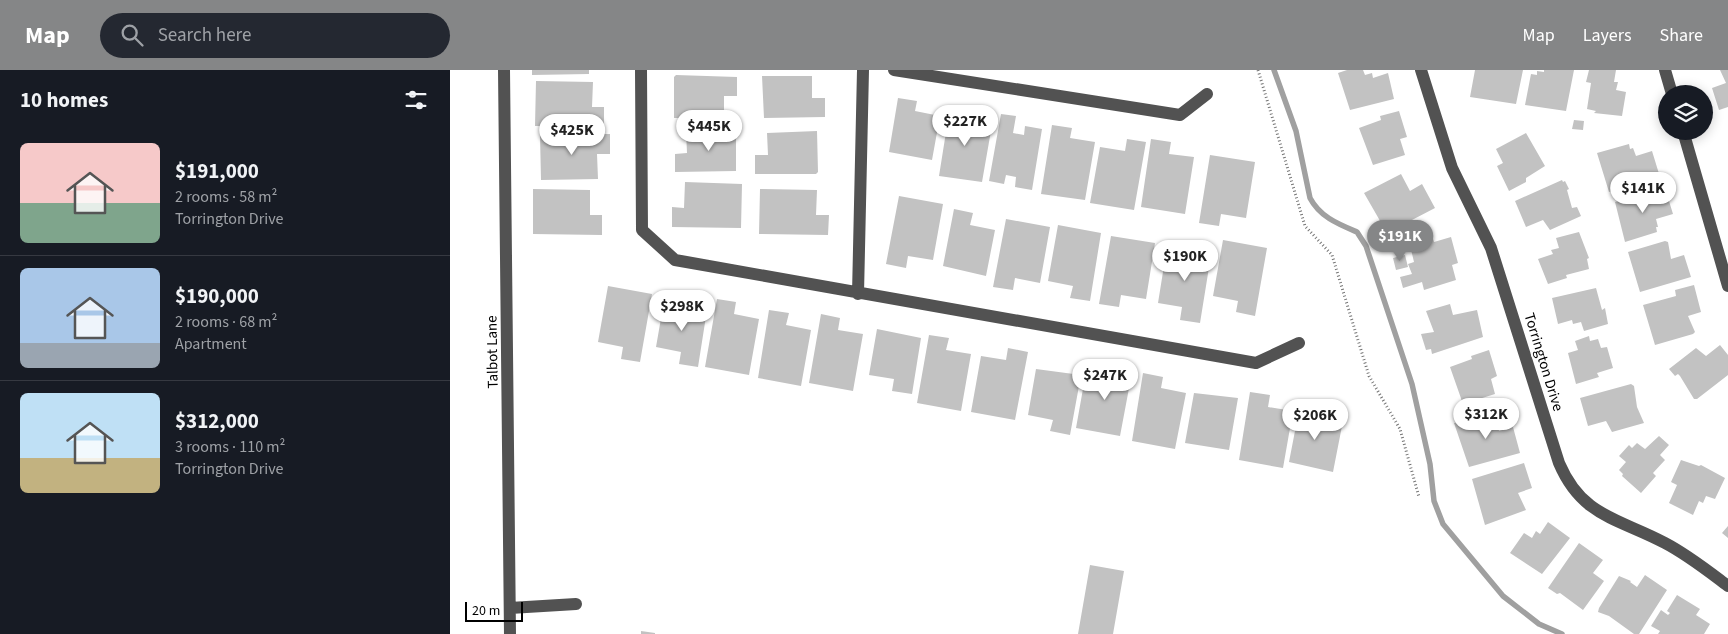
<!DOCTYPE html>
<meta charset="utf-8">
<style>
:root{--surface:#171b24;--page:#242831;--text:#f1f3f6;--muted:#9ea1a6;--line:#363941;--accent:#858687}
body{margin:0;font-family:"Source Sans 3",sans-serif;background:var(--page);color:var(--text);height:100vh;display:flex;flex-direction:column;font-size:19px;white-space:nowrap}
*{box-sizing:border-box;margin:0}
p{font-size:16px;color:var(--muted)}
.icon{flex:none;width:28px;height:28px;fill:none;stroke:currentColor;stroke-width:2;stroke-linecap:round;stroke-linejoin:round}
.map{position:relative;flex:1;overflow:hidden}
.drawer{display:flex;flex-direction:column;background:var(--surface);width:450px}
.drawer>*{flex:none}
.buttons{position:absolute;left:1208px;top:15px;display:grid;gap:10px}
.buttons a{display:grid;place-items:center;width:55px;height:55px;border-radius:50%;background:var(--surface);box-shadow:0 2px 12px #0003;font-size:25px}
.scale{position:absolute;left:15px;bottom:12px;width:58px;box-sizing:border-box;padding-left:5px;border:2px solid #000;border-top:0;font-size:14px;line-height:18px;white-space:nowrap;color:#000;-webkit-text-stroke:4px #fff;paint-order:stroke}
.price{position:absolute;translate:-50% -42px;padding:0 11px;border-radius:18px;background:#fff;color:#222;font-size:16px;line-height:32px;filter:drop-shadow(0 1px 2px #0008)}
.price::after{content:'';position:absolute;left:50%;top:30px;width:15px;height:11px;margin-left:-8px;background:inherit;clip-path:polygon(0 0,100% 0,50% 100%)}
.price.on{background:var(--accent);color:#fff}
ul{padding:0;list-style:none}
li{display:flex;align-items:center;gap:15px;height:125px;padding:0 20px}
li+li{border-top:1px solid var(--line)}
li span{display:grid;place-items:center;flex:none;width:140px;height:100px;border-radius:8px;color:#555}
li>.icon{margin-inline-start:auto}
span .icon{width:60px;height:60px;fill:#fffc;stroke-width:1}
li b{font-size:21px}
h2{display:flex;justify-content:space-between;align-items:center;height:60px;padding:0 20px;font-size:21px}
header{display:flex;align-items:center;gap:30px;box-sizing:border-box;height:70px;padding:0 25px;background:var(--accent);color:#fff}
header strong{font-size:24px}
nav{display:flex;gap:28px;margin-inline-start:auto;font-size:18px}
.search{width:350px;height:45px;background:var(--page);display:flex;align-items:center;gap:12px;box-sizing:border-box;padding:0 18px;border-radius:28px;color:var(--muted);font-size:19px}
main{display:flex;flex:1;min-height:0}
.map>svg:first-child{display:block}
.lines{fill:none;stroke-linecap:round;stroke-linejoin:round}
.stream{stroke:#a0a0a0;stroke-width:5.5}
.building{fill:#c2c2c2}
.path{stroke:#747474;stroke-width:3;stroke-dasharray:1 2.5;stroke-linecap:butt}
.minor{stroke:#525252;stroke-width:12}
.labels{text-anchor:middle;stroke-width:4;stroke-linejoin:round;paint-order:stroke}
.street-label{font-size:15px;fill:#000;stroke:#fff}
</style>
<header>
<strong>Map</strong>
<div class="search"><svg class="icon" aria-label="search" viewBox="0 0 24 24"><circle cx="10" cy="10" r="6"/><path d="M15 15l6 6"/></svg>Search here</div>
<nav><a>Map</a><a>Layers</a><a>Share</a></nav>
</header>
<main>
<section class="drawer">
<h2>10 homes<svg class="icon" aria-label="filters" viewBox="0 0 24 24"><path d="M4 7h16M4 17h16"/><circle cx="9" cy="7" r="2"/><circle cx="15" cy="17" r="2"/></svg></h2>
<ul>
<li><span style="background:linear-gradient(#f6c9c9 60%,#7fa58c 0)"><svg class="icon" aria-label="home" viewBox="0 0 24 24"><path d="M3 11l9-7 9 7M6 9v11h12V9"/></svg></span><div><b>$191,000</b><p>2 rooms · 58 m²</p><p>Torrington Drive</p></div></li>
<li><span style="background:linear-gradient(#a9c7e8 75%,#9aa5b1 0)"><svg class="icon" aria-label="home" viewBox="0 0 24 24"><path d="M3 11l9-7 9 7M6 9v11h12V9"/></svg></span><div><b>$190,000</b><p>2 rooms · 68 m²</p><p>Apartment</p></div></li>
<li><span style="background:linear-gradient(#bfe0f5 65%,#c2b280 0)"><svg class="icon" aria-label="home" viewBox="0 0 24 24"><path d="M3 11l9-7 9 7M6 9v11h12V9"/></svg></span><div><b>$312,000</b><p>3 rooms · 110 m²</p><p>Torrington Drive</p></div></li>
</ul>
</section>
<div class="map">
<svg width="1278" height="564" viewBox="0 0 1278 564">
<rect width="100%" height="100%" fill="#fff"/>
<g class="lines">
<!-- stream -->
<path class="stream" d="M824 0 846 61 860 128C870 147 888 154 907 162L916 176 962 314 980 394 984 431 993 454 1053 526 1089 554 1112 564"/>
</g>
<!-- building -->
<path class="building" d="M82 0H139V4L82 5Z
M897 0H913L915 5 922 3 923 8 938 3 944 29 900 40 888 3Z
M1025 0H1073L1066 34 1020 27Z
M1094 0H1124L1116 41 1075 35 1081 4 1087 5V1L1094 2Z
M1139 0H1166L1164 12H1168L1166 20 1176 22 1172 46 1144 43 1146 41 1137 39 1141 13 1136 12Z
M1270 0H1278V37L1269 40 1262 18 1276 13Z
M226 5 287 7V26H274V48H224V7Z
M312 6H362V28H375V47L314 48Z
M86 11 143 12 142 37H154V57L85 56Z
M448 28 467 31 465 41 490 46 482 90 439 82Z
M500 37 519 40 517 50 542 55 532 112 489 106Z
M949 41 957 67 950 69 955 85 923 95 909 58 931 50 930 46Z
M551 44 566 46 563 63 574 65 575 56 592 59 582 120 565 117 566 107 556 105 554 114 539 111Z
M1124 50 1134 51 1133 60 1122 59Z
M602 55 622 58 620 68 645 72 635 130 591 124Z
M286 59V101L225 102V84L237 83 236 61Z
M367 61 368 102 366 104H305V85H318L317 63Z
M1076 63 1095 96 1076 108V112L1059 121 1047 96 1053 93 1046 79Z
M123 64H160V84H147L148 109 91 110 90 65Z
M677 69 696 72 684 140 640 133 650 77 675 81Z
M701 69 721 72 719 84 744 87 735 144 691 137Z
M1179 74 1180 79 1183 78 1186 86 1202 81 1210 107 1159 122 1147 83Z
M760 85 805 92 796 148 771 144 769 156 749 153Z
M951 104 960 121 972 114 985 138 937 163 914 123Z
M1112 110 1113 112 1115 111 1119 119 1117 120 1122 138 1127 137 1131 146 1100 160 1093 150 1076 157 1065 131Z
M235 112 292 114 291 158 222 157V137L234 138Z
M1215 118 1223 144 1206 149 1208 157H1206L1207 162 1175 172 1165 132Z
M83 119 140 120V145H152V165L83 164Z
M310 119 367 120 366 145H379L378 165 309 164Z
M449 126 493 134 483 190 458 186 456 198 436 194Z
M504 139 523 143 520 155 545 160 536 206 493 196Z
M556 149 600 157 590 213 565 208 563 220 543 217Z
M608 155 651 163 640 231 620 228 623 216 598 211Z
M980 160 984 172 1001 167 1008 193 1002 195 1006 210 974 220 972 212 953 218 950 207 962 204 958 194 964 192 958 167Z
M1129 162 1139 188 1137 189 1139 199 1116 205 1117 208 1098 214 1088 189 1103 184 1101 180 1109 178 1106 168Z
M661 166 705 173 696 229 671 225 669 237 649 234Z
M773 170 817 178 805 246 786 242 788 231 763 226Z
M1215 171 1218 172 1221 189 1234 185 1241 207 1190 222 1178 182Z
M717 177 761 185 750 253 730 250 732 237 708 233Z
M955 185 958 197 946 200 943 188Z
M1244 215 1251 242 1238 246 1245 262 1243 264 1205 275 1193 235 1226 226 1225 220Z
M158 216 202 224 190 292 171 289 173 277 148 272Z
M1146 218 1152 240 1155 238 1158 254 1134 261 1131 252 1123 254 1122 250 1108 254 1102 228Z
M267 229 286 232 284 244 309 249 299 305 255 297Z
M214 231 257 240 248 297 229 294 231 282 206 277Z
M1000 234 1003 245 1027 240 1033 267 982 284 981 279 976 280 971 264 984 262 976 241Z
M319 240 339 243 336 255 361 260 351 316 308 308Z
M371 244 390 248 388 260 413 264 403 321 359 313Z
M427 259 471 268 462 324 442 321 444 309 419 305Z
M479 265 499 268 496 280 521 284 511 341 467 333Z
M1139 266 1140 271 1148 269 1151 278 1157 277 1163 298 1147 303 1149 307 1126 314 1118 283 1128 280 1125 271Z
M1270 275 1278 285V305L1247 329H1244L1230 306 1228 304 1225 306 1219 299 1246 278 1256 286Z
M558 278 578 282 565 350 521 342 531 286 556 290Z
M1039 280 1047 306 1041 309 1045 324 1013 334 1000 297 1022 289 1021 286Z
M663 294 683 297 670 366 626 358 636 302 661 306Z
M586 299 631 305 620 365 600 361 603 350 578 345Z
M693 303 713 307 711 318 736 323 725 379 682 371Z
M1181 314 1184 316 1187 337 1194 353 1162 362 1156 351 1138 356 1130 328Z
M800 322 820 325 818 337 843 341 833 398 789 390Z
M744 323 788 328 779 380 735 373Z
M850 335 869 339 867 351 892 356 883 402 839 392Z
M1044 342 1049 361 1063 357 1070 383 1019 397 1004 353Z
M1209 366 1219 375 1210 385 1215 390 1203 403 1206 406 1191 423 1172 406 1173 404 1169 400 1176 392 1169 386 1179 375 1182 378 1187 373 1195 379Z
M1231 390 1249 396 1251 395 1275 408 1265 429 1256 426 1253 433 1249 431 1243 445 1219 433 1227 415 1221 412Z
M1074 393 1082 418 1068 423 1076 440 1035 455 1022 409Z
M1098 452 1120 468 1092 504 1060 483 1074 463 1082 468 1086 461 1090 464Z
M1278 456V468L1272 463Z
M1129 473 1153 490 1143 503 1154 511 1133 540 1110 523 1107 524 1098 518Z
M640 495 674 501 663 564H628Z
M1195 505 1217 520 1189 564H1184L1159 546 1148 542 1149 538 1169 506 1181 511 1180 512 1187 517Z
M1227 525 1250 539 1246 545 1260 554 1254 564H1208L1210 561 1201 556 1211 540 1218 545 1220 543 1217 541Z
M191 561 205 563V564H191Z"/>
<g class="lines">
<!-- path -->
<path class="path" d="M808 0 855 156 882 185 919 306 950 359 969 427"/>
<!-- minor -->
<path class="minor" d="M54 0 60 564
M191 0 192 160 225 190 806 293 849 273
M444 0 730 45 757 24
M971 0 1002 98 1041 178 1109 393C1132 447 1168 448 1215 473 1238 485 1258 501 1278 516
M1215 0 1222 24
M1233 61 1278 216
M408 224 413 0
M60 538 126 534"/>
</g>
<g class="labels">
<!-- street labels -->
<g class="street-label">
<text transform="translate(42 282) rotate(-91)" y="5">Talbot Lane</text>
<text transform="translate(1094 292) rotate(73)" y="5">Torrington Drive</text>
</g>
</g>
</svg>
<div class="buttons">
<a><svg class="icon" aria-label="layers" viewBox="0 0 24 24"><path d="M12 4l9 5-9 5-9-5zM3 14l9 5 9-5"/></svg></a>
</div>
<div class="scale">20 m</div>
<b class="price" style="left:515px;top:77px">$227K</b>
<b class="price" style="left:259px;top:82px">$445K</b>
<b class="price" style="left:122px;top:86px">$425K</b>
<b class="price" style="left:1193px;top:144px">$141K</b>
<b class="price on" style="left:950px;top:192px">$191K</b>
<b class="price" style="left:735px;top:212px">$190K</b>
<b class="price" style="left:232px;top:262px">$298K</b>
<b class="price" style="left:655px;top:331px">$247K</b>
<b class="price" style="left:1036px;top:370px">$312K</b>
<b class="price" style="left:865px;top:371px">$206K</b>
</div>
</main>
